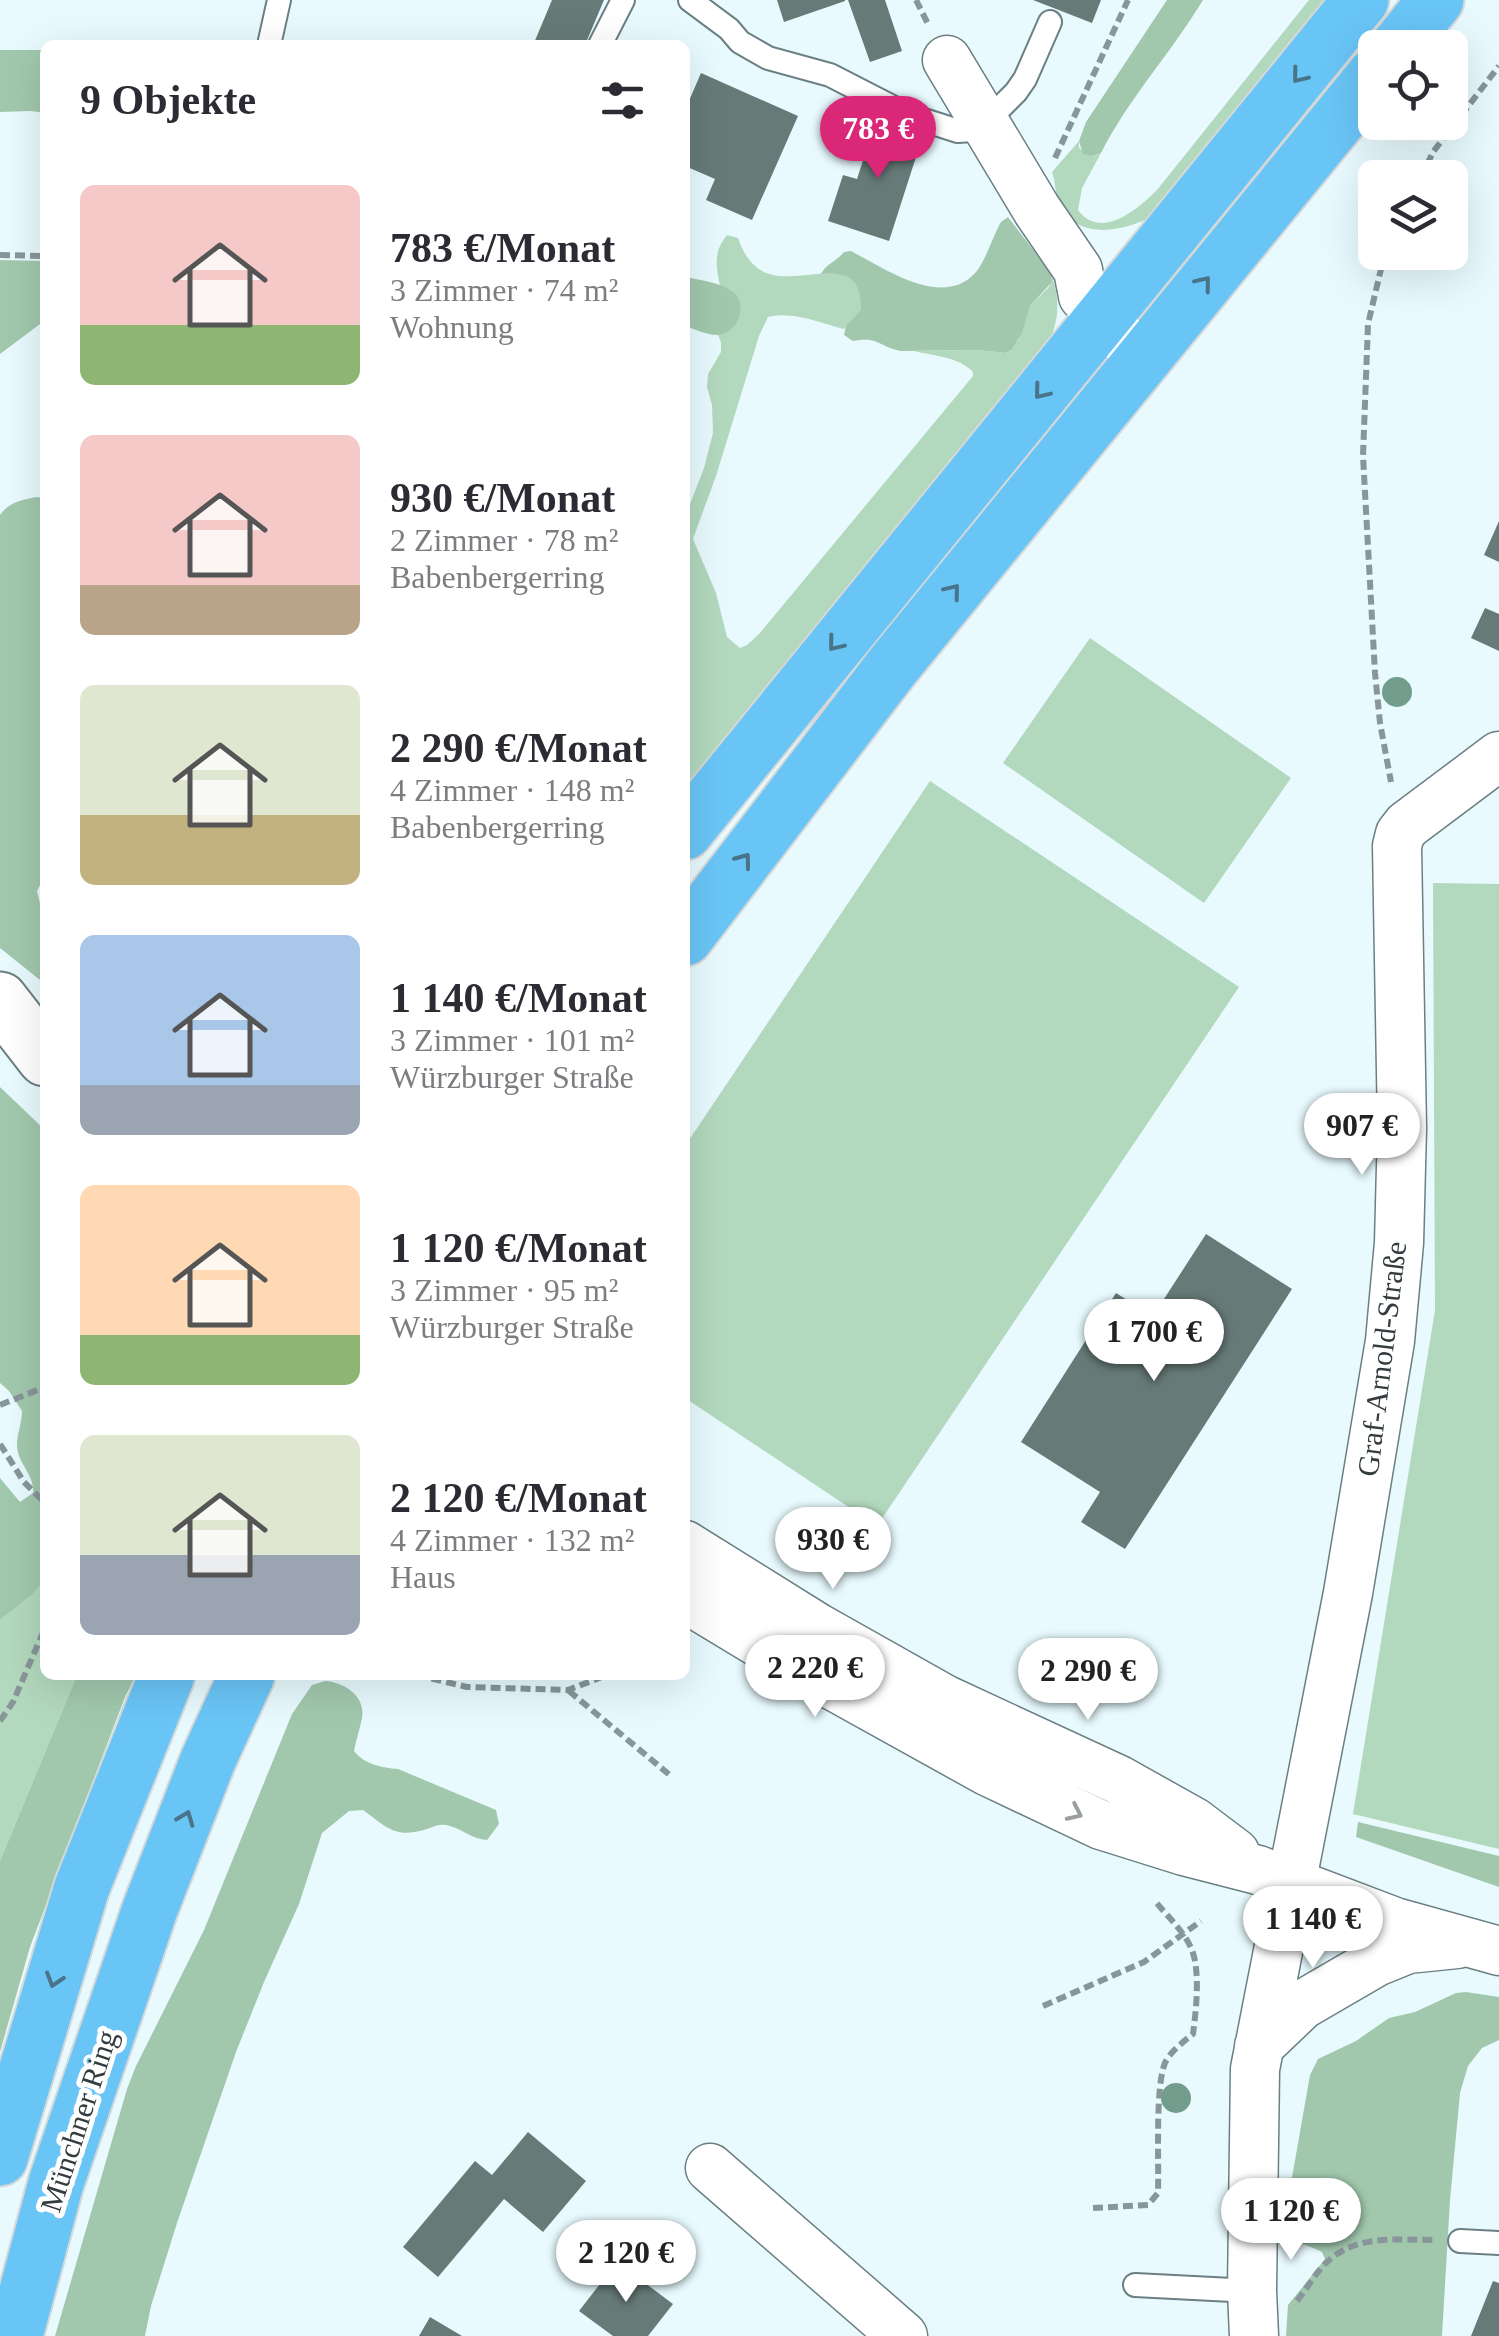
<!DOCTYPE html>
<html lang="de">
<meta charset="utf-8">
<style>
:root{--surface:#fff;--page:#f7f7f7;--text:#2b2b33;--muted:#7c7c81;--accent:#db2777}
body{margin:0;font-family:"Times New Roman",serif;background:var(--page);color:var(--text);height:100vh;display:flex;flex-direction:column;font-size:38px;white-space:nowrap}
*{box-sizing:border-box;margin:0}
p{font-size:32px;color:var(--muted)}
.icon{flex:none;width:55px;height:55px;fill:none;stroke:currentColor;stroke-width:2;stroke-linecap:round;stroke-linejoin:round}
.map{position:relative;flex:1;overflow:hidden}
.drawer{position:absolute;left:40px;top:40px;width:650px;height:1640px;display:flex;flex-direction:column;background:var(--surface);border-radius:15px;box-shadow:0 10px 40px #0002}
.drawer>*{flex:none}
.fabs{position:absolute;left:1358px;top:30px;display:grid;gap:20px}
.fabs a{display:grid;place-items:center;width:110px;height:110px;border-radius:15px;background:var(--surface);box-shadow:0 10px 40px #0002;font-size:50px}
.price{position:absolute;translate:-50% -85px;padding:0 22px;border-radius:35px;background:#fff;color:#222;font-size:32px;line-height:65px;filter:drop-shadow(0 2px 5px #0008)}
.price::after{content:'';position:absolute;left:50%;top:60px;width:30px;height:22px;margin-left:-15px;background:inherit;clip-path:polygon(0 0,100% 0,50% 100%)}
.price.active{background:var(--accent);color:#fff}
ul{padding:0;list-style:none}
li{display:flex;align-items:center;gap:30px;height:250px;padding:0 40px}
li span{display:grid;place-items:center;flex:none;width:280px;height:200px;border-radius:15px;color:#555}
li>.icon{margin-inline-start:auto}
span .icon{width:120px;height:120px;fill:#fffc;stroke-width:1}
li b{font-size:42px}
h2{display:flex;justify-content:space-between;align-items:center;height:120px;padding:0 40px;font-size:42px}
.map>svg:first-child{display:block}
.green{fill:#b2d8bd}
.forest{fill:#a1c8ad}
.building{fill:#667a77}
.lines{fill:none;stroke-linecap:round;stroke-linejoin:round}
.service-casing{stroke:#6b7f84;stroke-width:26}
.minor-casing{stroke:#6b7f84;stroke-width:51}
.secondary-casing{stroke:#6b7f84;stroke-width:59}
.primary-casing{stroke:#d6d8d8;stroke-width:59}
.path{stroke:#889699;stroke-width:6;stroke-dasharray:10 5;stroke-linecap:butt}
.service{stroke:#fff;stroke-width:22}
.minor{stroke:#fff;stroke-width:48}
.secondary{stroke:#fff;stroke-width:55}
.primary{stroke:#6ac5f7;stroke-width:55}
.tree{fill:#729c8b}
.oneway{stroke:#497388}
.oneway2{stroke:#999e9e}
.labels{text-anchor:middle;stroke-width:10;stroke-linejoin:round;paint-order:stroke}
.street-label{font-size:30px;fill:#333c3e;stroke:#fff}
</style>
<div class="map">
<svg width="1499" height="2336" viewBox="0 0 1499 2336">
<rect width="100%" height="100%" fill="#e8fafe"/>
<!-- green -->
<path class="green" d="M1309 0H1328L1153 216C1123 232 1077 241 1059 204 1055 195 1056 182 1052 172L1079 141V148L1092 156 1101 153 1082 188 1078 210C1101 241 1138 209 1157 190Z
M727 235 738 238C757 292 793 273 838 273 854 277 867 293 861 311 858 318 849 323 844 329 819 323 794 311 768 317L759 336 716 476 693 539 716 593 727 637 740 648 747 645 759 634 973 376V372C959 357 934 356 914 351L978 350 1005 353 1012 348 1018 340 1030 306 1048 288 1052 282 1051 273C1063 308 1057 326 1042 358L685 792V517L704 468 713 433 712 405 707 387 708 374 721 352V342L718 335 725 333 730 290 720 286C716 266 713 252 727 235Z
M1090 638 1291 778 1204 903 1003 763Z
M930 781 1239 987 877 1526 685 1398V1146Z
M1433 883 1499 884V1849L1353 1814 1435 1310Z
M45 1580V1675H77L0 1861V1620L33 1594Z"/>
<!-- forest -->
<path class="forest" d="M1167 0H1203C1171 53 1129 98 1101 153L1092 156 1083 154 1079 141 1086 122Z
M0 50H45V113L31 111 0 112Z
M1008 217 1051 273 1052 282 1030 306 1022 333 1012 349 1005 353 978 350 901 351C879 347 879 336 853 341L844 335 846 326 861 310C862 281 849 271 821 274 826 264 837 261 844 252L851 251C884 268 943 310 976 272 986 260 993 236 1001 222Z
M0 260 45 261V322L40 324 0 354Z
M685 277C700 280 720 282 733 292 749 304 738 335 717 335 707 335 695 329 685 326Z
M36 497 45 498V884L40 885 37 891 41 908 45 914V984L0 948V515C9 502 22 500 36 497Z
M0 1087 45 1130V1580L33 1594 0 1620V1478L20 1502 33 1493C35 1475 17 1463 17 1445 17 1434 22 1423 22 1411L9 1391 0 1383Z
M77 1675H136L125 1697 30 1947 0 2052V1861Z
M325 1681C344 1682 366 1696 362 1718 360 1729 356 1740 354 1751 364 1764 382 1768 398 1769L496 1810 499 1824 487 1840C472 1839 464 1830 450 1826 442 1823 435 1826 427 1829 395 1839 388 1828 363 1810L349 1811 322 1833 299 1904 264 1982 236 2052 177 2223 151 2306 145 2336H55L127 2089 136 2066 204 1930 292 1714 312 1685Z
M1358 1822 1499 1856V1887L1356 1837Z
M1466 1992 1499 1997V2040L1482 2048 1468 2066 1460 2093 1450 2200 1442 2336H1286L1288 2305 1325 2259 1322 2252C1307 2244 1286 2242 1284 2223L1310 2075 1318 2059 1356 2041 1389 2018 1415 2012 1456 1993Z"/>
<!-- building -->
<path class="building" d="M552 0H604L585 45 534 43Z
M777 0H845V1L784 22Z
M848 0H885L902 51 870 62Z
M1033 0H1101L1092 23Z
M701 73 798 116 752 220 706 200 715 179 685 166V110Z
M877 117 924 132 889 241 828 221 843 175 857 179Z
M1499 521V562L1484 555Z
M1485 608 1499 614V651L1471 638Z
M1206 1234 1292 1289 1125 1549 1081 1522 1100 1492 1021 1442 1116 1293 1153 1316Z
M528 2132 586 2181 543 2232 504 2199 438 2277 403 2247 475 2161 492 2175Z
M617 2262 673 2304 648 2336H613L579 2311Z
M1493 2281 1499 2283V2336H1471Z
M430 2317 462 2336H419Z"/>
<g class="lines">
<defs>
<path id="service" d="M690 0 729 29 740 42 768 58 830 75 908 115 958 131 972 130 984 124 1016 92 1025 79 1050 22
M269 45 279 0
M600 45 623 0
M1460 2241 1499 2243
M1135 2285 1252 2291"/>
<path id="minor" d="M947 60 1037 210 1078 270 1083 296 1126 342
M685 1545 818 1628 944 1699 1119 1780 1194 1822 1235 1853
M685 1598 796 1665 987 1771 1101 1825 1184 1851 1258 1870 1395 1922 1499 1951
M1259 2046 1302 2005 1376 1962 1408 1949 1457 1944
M710 2168 903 2336
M1254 2336 1252 2291 1255 2069 1348 1593 1390 1341 1399 1243 1402 1128 1397 846 1400 834 1407 825 1499 756"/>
<path id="secondary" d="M0 1000 45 1058"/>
<path id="primary" d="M1397 48 1436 0
M685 832 1361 0
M685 938 892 667 1375 75
M0 2158 82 1887 167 1675
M15 2336 56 2183 150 1909 208 1760 247 1675"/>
</defs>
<!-- service casing -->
<use href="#service" class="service-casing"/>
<!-- minor casing -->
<use href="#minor" class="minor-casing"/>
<!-- secondary casing -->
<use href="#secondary" class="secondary-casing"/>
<!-- primary casing -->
<use href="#primary" class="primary-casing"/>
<!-- path -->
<path class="path" d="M916 0 928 24
M1055 158 1128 0
M1421 178 1433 152 1499 66
M1385 252 1368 324 1363 456 1375 673 1380 723 1391 782
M0 255 45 256
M0 1405 45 1387
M0 1444 24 1482 45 1503
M417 1675 467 1687 568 1690 607 1675
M569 1691 671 1776
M0 1721 13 1702 45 1628
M1043 2006 1144 1962 1201 1921
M1093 2208 1148 2205 1158 2193C1159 2164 1155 2087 1165 2063 1170 2052 1183 2042 1193 2034 1196 2011 1200 1975 1193 1953 1187 1934 1167 1916 1155 1901
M1297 2301C1307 2289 1315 2273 1327 2262 1357 2234 1396 2240 1434 2240"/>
<!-- service -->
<use href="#service" class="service"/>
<!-- minor -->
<use href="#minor" class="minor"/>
<!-- secondary -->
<use href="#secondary" class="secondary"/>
<!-- primary -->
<use href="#primary" class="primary"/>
</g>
<!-- trees -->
<g class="tree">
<circle cx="1397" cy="692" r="15"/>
<circle cx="1176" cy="2098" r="15"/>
</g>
<!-- one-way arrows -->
<defs><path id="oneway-chevron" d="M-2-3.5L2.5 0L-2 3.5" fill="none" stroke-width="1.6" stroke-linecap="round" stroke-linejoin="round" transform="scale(2.5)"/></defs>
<g class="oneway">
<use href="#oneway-chevron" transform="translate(1299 76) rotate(129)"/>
<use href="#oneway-chevron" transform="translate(1204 283) rotate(-51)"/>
<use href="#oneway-chevron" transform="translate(1041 392) rotate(129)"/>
<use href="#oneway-chevron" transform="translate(953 591) rotate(-51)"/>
<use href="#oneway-chevron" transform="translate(835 644) rotate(129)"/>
<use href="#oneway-chevron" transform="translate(744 860) rotate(-53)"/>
<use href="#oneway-chevron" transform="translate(186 1818) rotate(-69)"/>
<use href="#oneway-chevron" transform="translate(54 1980) rotate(107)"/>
</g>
<use class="oneway2" href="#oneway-chevron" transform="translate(1075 1813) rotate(25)"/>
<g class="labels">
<!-- street labels -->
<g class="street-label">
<text transform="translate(1382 1359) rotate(-83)" y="10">Graf-Arnold-Straße</text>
<text transform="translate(79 2121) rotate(-72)" y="10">Münchner Ring</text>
</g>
</g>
</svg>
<div class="fabs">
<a><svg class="icon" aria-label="locate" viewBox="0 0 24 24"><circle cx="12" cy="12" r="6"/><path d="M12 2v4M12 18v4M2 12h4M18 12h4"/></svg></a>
<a><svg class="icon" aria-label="layers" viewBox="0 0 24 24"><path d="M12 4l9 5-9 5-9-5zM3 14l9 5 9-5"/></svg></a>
</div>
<b class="price active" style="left:878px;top:181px">783 €</b>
<b class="price" style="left:1362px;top:1178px">907 €</b>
<b class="price" style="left:1154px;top:1384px">1 700 €</b>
<b class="price" style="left:833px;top:1592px">930 €</b>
<b class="price" style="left:815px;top:1720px">2 220 €</b>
<b class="price" style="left:1088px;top:1723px">2 290 €</b>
<b class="price" style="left:1313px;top:1971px">1 140 €</b>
<b class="price" style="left:1291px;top:2263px">1 120 €</b>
<b class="price" style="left:626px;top:2305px">2 120 €</b>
<section class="drawer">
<h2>9 Objekte<svg class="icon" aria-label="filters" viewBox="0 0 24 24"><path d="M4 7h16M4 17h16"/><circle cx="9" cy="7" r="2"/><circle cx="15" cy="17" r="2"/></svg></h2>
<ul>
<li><span style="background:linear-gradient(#f6c9c9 70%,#8fb573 0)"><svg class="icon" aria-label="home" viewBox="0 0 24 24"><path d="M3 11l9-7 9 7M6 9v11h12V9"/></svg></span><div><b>783 €/Monat</b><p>3 Zimmer · 74 m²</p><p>Wohnung</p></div></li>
<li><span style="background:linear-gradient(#f6c9c9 75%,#b9a48a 0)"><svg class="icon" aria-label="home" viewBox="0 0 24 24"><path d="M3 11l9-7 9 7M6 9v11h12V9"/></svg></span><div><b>930 €/Monat</b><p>2 Zimmer · 78 m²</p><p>Babenbergerring</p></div></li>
<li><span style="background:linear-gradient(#dfe7d0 65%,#c2b280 0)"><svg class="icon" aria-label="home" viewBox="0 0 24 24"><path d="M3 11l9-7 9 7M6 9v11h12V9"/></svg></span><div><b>2 290 €/Monat</b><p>4 Zimmer · 148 m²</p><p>Babenbergerring</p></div></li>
<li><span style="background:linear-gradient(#a9c7e8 75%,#9aa5b1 0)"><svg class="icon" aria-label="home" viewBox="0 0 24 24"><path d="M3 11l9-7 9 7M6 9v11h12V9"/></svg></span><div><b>1 140 €/Monat</b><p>3 Zimmer · 101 m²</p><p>Würzburger Straße</p></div></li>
<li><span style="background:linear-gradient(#ffd9b3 75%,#8fb573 0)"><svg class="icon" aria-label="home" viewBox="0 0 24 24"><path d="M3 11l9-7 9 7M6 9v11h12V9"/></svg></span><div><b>1 120 €/Monat</b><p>3 Zimmer · 95 m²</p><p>Würzburger Straße</p></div></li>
<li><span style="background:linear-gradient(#dfe7d0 60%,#9aa5b1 0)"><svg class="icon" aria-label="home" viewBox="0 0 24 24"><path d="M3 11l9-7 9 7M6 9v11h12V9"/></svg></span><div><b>2 120 €/Monat</b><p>4 Zimmer · 132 m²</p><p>Haus</p></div></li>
</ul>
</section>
</div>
